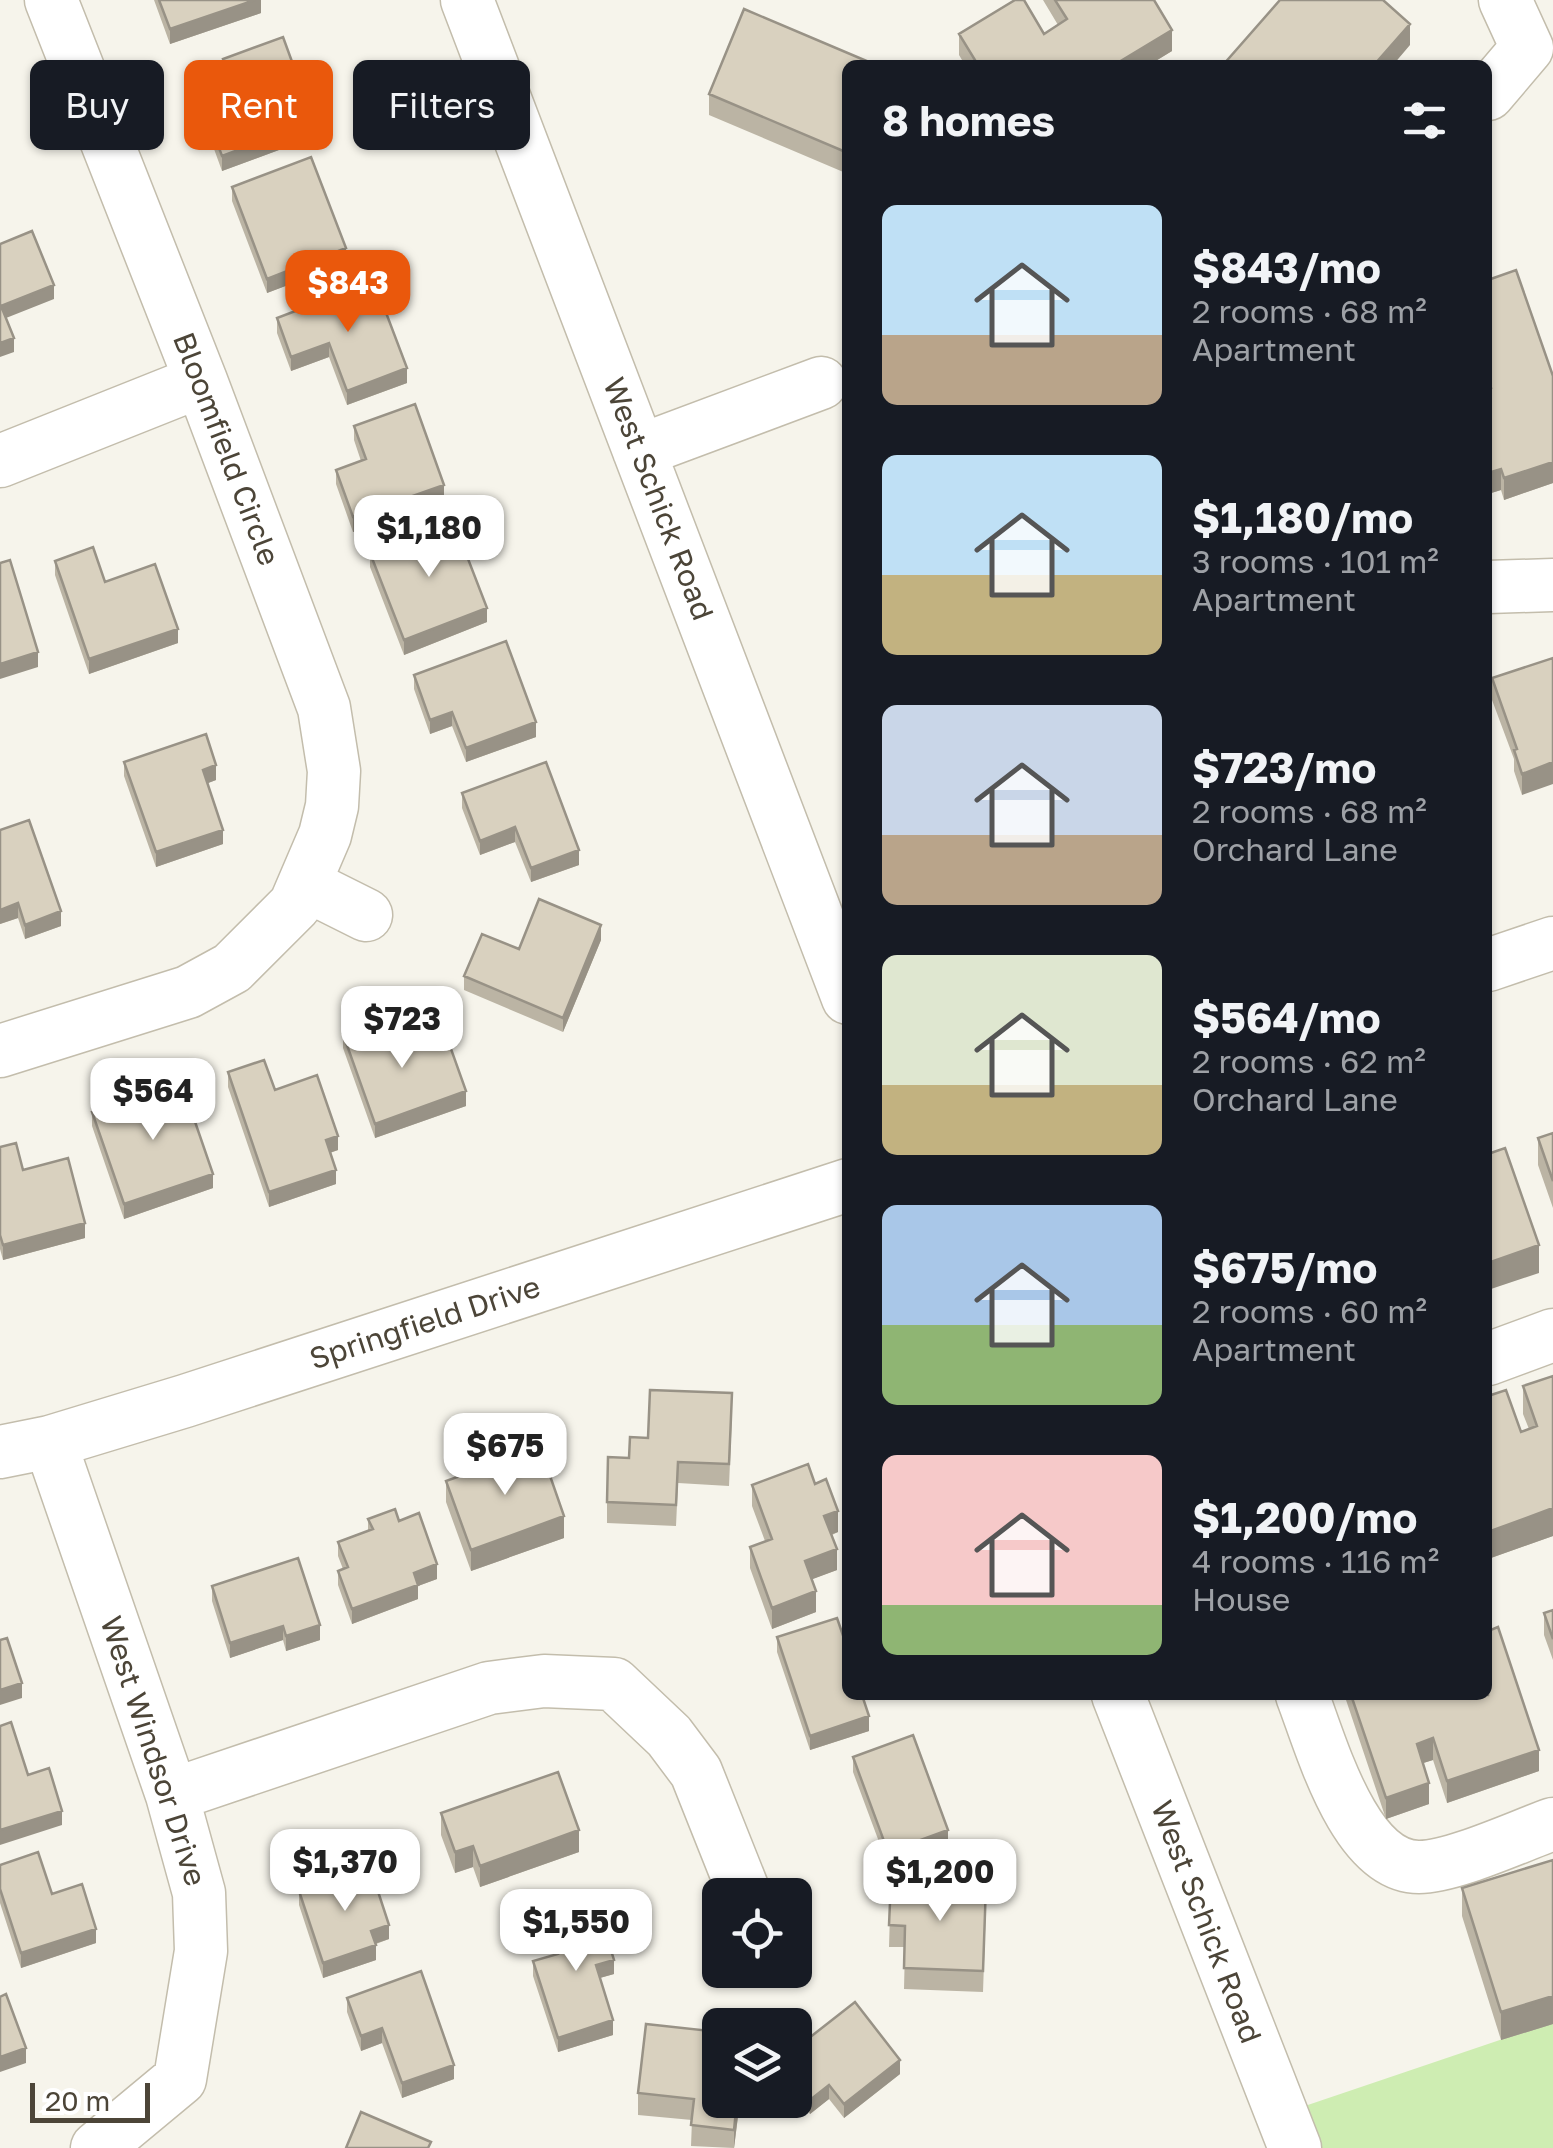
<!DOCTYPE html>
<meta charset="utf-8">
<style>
:root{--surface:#171b24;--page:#20242c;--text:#f1f3f6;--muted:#9ea1a6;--accent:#ea580c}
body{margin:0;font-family:"Golos Text",sans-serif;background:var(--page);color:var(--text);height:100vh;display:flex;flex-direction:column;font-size:38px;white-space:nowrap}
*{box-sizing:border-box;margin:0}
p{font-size:32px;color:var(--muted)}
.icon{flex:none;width:55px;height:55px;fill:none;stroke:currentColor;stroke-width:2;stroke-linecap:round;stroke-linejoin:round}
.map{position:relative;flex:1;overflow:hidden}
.side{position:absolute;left:842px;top:60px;width:650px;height:1640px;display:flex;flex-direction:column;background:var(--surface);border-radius:15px;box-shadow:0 2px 8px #0004}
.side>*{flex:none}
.top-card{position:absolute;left:30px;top:60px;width:662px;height:90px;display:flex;gap:20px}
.controls{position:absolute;left:702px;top:1878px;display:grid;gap:20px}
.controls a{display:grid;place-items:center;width:110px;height:110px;border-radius:15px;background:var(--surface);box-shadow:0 2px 8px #0004;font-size:50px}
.scale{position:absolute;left:30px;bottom:25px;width:120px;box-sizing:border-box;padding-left:10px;border:5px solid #4c4538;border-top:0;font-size:28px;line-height:35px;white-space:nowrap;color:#4c4538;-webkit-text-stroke:8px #fff;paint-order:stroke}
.price{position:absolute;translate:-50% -85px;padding:0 22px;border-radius:20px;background:#fff;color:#222;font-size:32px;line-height:65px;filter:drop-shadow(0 2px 5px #0008)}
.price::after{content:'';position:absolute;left:50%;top:60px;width:30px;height:22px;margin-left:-15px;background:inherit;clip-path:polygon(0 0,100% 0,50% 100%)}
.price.current{background:var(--accent);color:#fff}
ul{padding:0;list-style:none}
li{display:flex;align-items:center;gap:30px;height:250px;padding:0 40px}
li span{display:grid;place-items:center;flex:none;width:280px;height:200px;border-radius:15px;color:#555}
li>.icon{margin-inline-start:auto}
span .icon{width:120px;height:120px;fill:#fffc;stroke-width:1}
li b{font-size:42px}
h2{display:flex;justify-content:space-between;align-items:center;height:120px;padding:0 40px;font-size:42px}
.chip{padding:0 35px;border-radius:15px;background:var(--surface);box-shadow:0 2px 8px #0004;font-size:35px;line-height:90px}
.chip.current{background:var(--accent);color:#fff}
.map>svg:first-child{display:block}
.green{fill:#ceedb2}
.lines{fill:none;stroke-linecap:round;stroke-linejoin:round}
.minor-casing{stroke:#c3bdac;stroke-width:55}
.minor{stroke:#fff;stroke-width:52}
.wall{fill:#bbb4a4}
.shaded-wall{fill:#989286}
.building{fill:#d9d1bf;stroke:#989286;stroke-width:2.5}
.labels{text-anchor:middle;stroke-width:10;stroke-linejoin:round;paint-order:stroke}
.street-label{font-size:30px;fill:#4c4538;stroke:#fff}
</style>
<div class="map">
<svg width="1553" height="2148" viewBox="0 0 1553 2148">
<rect width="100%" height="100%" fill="#f6f4eb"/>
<!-- green -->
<path class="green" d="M1553 2022V2148H1311L1296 2109Z"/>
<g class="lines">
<defs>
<path id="minor" d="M467 0 848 998
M1505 0 1527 48
M1488 94 1527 48
M639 451 821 383
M0 461 201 381
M1488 587 1553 585
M304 884 366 915
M1488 965 1553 943
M0 1051 188 992 232 968 295 905 325 835 332 806 334 771 324 708 201 381 51 0
M1488 1359 1553 1335
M50 1442 172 1795 199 1893 201 1951 180 2079 97 2148
M0 1452 50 1442 185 1401 848 1185
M1118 1695 1295 2148
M1302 1695C1321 1744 1354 1867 1419 1867 1453 1867 1519 1836 1553 1824
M172 1795 489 1688 544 1681 614 1684 669 1736 696 1772 745 1895"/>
</defs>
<!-- minor casing -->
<use href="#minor" class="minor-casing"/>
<!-- minor -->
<use href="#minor" class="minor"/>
</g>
<!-- wall -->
<path class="wall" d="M154 0H261V13L170 44Z
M1043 0H1154L1172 51 1149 65H965L959 55V34H1044L1058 25Z
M223 59 314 137 222 171 210 138V124L237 113 223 74Z
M848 65V174L709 115V94Z
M232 187 346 263 267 293 232 201Z
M1488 280 1553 376V483L1504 500 1501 490 1488 494Z
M277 318 407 383 347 405 329 357 291 371 277 333Z
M354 426 444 499 353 532 336 484V470L361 461 354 440Z
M370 553 487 622 404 655 370 567Z
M55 561 105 582 178 643 89 674 55 575Z
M1553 658 1522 795 1514 771V759L1492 700V678Z
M414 675 536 737 466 762 452 726 430 734 414 689Z
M124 762 216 780 208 783 223 844 156 867 124 776Z
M462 793 579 865 531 882 515 842 480 855 462 808Z
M0 830 61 926 25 939 18 918 0 924Z
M601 940 563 1032 464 990V976Z
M343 1034 397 1049 466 1106 375 1138 343 1048Z
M228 1072 275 1090 338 1150 330 1153 336 1184 269 1207 228 1087Z
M92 1112 213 1188 124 1219 92 1126Z
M1553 1133V1208L1538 1165V1138Z
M0 1147 85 1238 3 1260 0 1249Z
M1553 1376V1536L1488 1559 1521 1432 1529 1429 1523 1414V1386Z
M732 1415 729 1486 678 1483 676 1526 607 1523V1502L629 1458 648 1438Z
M446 1481 564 1538 471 1571 446 1502Z
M815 1484 838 1532 832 1535 837 1570 812 1579 816 1612 772 1629 750 1568V1547L765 1541 752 1506V1485Z
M368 1519 399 1521 437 1579 418 1586V1599L352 1624 338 1585V1571L343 1569 338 1556V1542L368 1531Z
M212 1586 320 1640 286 1651 283 1640 230 1658 212 1601Z
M1553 1610V1660L1544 1635V1613Z
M777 1637 869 1731 810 1750 777 1652Z
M1346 1695H1488L1539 1771 1447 1803 1433 1760 1423 1763 1429 1804 1386 1819 1346 1700Z
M853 1757 948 1844 888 1866 853 1772Z
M441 1813 579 1852 480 1887 473 1867 455 1873 441 1835Z
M1553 1860V2024L1501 2040 1462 1916V1888Z
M0 1865 52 1894 96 1943 21 1968 0 1903Z
M891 1880 986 1905 983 1992 904 1989 905 1947H889Z
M299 1891 389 1939 376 1944V1960L323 1978 299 1905Z
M549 1924 614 1974 600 1978 613 2035 558 2052 533 1976V1961L554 1955 549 1939Z
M347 1998 454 2079 402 2098 382 2043 361 2051 347 2012Z
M795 2049 900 2074 844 2118 829 2099 810 2114 795 2095Z
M638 2093 720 2100H740L734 2148 691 2146 692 2120 638 2115Z"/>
<!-- shaded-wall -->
<path class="shaded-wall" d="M255 0H261V13L170 44V29Z
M1410 24V45L1393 65H1374Z
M1172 30V51L1149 65H1114Z
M314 122V137L222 171V156Z
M346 248V263L267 293V279Z
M54 285V299L1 320V306Z
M14 338V352L0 357V343Z
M329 343V357L291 371V357Z
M407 368V383L347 405V391Z
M1553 462V483L1504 500V478Z
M1501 469V490L1488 494V473Z
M444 485V499L353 532V517Z
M487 608V622L404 655V640Z
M178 629V643L89 674V659Z
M38 652V667L0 679V664Z
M452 712V726L430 734V720Z
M536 722V737L466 762V748Z
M1553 762V784L1522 795V774Z
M216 765V780L203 785V770Z
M515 827V842L480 855V841Z
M223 830V844L156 867V852Z
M579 850V865L531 882V868Z
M18 903V918L0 924V910Z
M61 911V926L25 939V925Z
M601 925V940L563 1032V1018Z
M466 1091V1106L375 1138V1124Z
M338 1136V1150L326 1154V1140Z
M336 1170V1184L269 1207V1192Z
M213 1174V1188L124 1219V1204Z
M85 1223V1238L3 1260V1245Z
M1539 1245V1273L1488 1290V1263Z
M1553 1508V1536L1488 1559V1532Z
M838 1511V1532L824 1537V1516Z
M564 1516V1538L471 1571V1550Z
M837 1549V1570L805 1582V1561Z
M437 1564V1579L418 1586V1599L352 1624V1609L414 1573Z
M816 1591V1612L772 1629V1608Z
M320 1625V1640L286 1651V1636Z
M283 1626V1640L230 1658V1643Z
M22 1683V1698L0 1705V1690Z
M869 1716V1731L810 1750V1736Z
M1433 1738V1760L1417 1765V1744Z
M1539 1750V1771L1447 1803V1781Z
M1429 1783V1804L1386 1819V1798Z
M62 1811V1825L0 1845V1830Z
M579 1830V1852L480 1887V1866Z
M948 1830V1844L888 1866V1852Z
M473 1846V1867L455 1873V1852Z
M389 1925V1939L371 1945V1931Z
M96 1929V1943L21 1968V1953Z
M376 1945V1960L323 1978V1963Z
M614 1960V1974L596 1979V1965Z
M1553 1996V2024L1501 2040V2012Z
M613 2020V2035L558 2052V2038Z
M382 2028V2043L361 2051V2036Z
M26 2048V2063L0 2072V2057Z
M900 2060V2074L844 2118V2104Z
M454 2065V2079L402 2098V2083Z
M829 2085V2099L810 2114V2100Z
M737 2100H740L734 2148V2130Z"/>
<!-- building -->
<path class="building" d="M159 0H255L170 29Z
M1015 0H1024L1044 34 1067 19 1055 0H1154L1172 30 1114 65H978L959 34Z
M1280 0H1383L1410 24 1374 65H1223Z
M744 9 876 65H848V153L709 94Z
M283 37 314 122 222 156 210 124 242 111 223 59Z
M311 157 346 248 267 279 232 187Z
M32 231 54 285 1 306 14 338 0 343V244Z
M1516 270 1553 376V462L1504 478 1501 469 1488 473V389L1491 388 1488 378V280Z
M374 281 407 368 347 391 329 343 291 357 277 318Z
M415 404 444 485 353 517 336 470 366 459 354 426Z
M453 520 487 608 404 640 370 553Z
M93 547 105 582 155 564 178 629 89 659 55 561Z
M10 560 38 652 0 664V563Z
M506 641 536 722 466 748 452 712 430 720 414 675Z
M1553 658V762L1522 774 1514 750 1517 749 1492 678Z
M206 734 216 765 203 770 223 830 156 852 124 762Z
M546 762 579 850 531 868 515 827 480 841 462 793Z
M29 820 61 911 25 925 18 903 0 910V830Z
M539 899 601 925 563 1018 464 976 482 934 519 949Z
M386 1019 397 1049 445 1032 466 1091 375 1124 343 1034Z
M264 1060 275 1090 317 1075 338 1136 326 1140 336 1170 269 1192 228 1072Z
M181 1081 213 1174 124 1204 92 1112Z
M1553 1133V1181L1538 1138Z
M16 1143 23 1170 68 1158 85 1223 3 1245 0 1235V1147Z
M1505 1148 1539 1245 1488 1263V1154Z
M1553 1376V1508L1488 1532V1396L1506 1390 1521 1432 1537 1426 1523 1386Z
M650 1390 732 1393 729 1464 678 1462 676 1505 607 1502 608 1457 629 1458 630 1437 648 1438Z
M540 1447 564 1516 471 1550 446 1481Z
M808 1464 815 1484 826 1479 838 1511 824 1516 837 1549 805 1561 816 1591 772 1608 750 1547 772 1539 752 1485Z
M395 1509 399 1521 419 1513 437 1564 414 1573 418 1585 352 1609 338 1571 348 1567 338 1542 373 1529 368 1519Z
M298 1558 320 1625 286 1636 283 1626 230 1643 212 1586Z
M1553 1610V1639L1544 1613Z
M837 1618 848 1650V1695H862L869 1716 810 1736 777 1637Z
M1498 1627 1539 1750 1447 1781 1433 1738 1417 1744 1429 1783 1386 1798 1351 1695H1488V1631Z
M7 1638 22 1683 0 1690V1640Z
M11 1722 28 1775 49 1768 62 1811 0 1830V1726Z
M913 1735 948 1830 888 1852 853 1757Z
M558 1772 579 1830 480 1866 473 1846 455 1852 441 1813Z
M38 1852 52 1894 82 1884 96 1929 21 1953 0 1889V1865Z
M1553 1860V1996L1501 2012 1462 1888Z
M370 1867 389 1925 371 1931 376 1945 323 1963 299 1891Z
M891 1880 986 1884 983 1971 904 1968 905 1926 889 1925Z
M598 1909 614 1960 596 1965 613 2020 558 2038 533 1961 558 1954 549 1924Z
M421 1971 454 2065 402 2083 382 2028 361 2036 347 1998Z
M6 1994 26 2048 0 2057V1997Z
M855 2002 900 2060 844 2104 829 2085 810 2100 795 2080V2049Z
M646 2024 720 2032V2100H737L734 2130 691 2125 694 2099 638 2093Z
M361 2112 431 2142 428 2148H346Z"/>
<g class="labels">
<!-- street labels -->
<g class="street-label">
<text transform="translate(226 449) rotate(69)" y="10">Bloomfield Circle</text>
<text transform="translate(658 499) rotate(69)" y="10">West Schick Road</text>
<text transform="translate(425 1323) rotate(-18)" y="10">Springfield Drive</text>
<text transform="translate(153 1751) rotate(72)" y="10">West Windsor Drive</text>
<text transform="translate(1206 1922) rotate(69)" y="10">West Schick Road</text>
</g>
</g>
</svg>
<div class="controls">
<a><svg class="icon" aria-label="locate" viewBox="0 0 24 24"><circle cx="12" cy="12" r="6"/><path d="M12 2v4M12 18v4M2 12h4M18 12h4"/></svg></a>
<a><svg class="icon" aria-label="layers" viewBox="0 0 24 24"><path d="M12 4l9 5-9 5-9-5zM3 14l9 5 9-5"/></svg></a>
</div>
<div class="scale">20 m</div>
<b class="price current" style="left:348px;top:335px">$843</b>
<b class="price" style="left:429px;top:580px">$1,180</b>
<b class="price" style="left:402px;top:1071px">$723</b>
<b class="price" style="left:153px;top:1143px">$564</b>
<b class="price" style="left:505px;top:1498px">$675</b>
<b class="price" style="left:345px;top:1914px">$1,370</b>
<b class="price" style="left:940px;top:1924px">$1,200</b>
<b class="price" style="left:576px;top:1974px">$1,550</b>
<div class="top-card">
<a class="chip">Buy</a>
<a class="chip current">Rent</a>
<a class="chip">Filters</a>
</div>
<section class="side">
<h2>8 homes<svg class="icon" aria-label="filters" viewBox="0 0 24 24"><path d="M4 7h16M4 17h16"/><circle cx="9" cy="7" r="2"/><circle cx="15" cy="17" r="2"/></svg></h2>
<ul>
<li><span style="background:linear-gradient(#bfe0f5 65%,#b9a48a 0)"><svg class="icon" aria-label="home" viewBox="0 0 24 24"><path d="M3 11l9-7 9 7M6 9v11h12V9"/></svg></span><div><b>$843/mo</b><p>2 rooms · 68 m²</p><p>Apartment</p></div></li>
<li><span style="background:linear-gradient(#bfe0f5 60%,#c2b280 0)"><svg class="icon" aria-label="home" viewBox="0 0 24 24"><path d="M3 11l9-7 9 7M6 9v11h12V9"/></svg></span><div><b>$1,180/mo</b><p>3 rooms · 101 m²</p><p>Apartment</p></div></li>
<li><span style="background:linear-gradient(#c9d6e8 65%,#b9a48a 0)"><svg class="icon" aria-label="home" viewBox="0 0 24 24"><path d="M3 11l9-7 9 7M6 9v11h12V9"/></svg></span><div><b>$723/mo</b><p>2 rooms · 68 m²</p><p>Orchard Lane</p></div></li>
<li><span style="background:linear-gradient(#dfe7d0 65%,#c2b280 0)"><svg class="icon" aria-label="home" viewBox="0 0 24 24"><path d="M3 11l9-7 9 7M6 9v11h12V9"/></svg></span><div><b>$564/mo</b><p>2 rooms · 62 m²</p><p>Orchard Lane</p></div></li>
<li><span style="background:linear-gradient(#a9c7e8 60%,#8fb573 0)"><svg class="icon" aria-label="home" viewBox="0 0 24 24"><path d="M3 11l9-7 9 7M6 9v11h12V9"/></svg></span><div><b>$675/mo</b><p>2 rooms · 60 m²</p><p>Apartment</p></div></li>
<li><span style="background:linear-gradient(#f6c9c9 75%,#8fb573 0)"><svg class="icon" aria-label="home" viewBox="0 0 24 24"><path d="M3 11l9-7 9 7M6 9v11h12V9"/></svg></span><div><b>$1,200/mo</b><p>4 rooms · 116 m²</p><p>House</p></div></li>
</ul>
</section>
</div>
